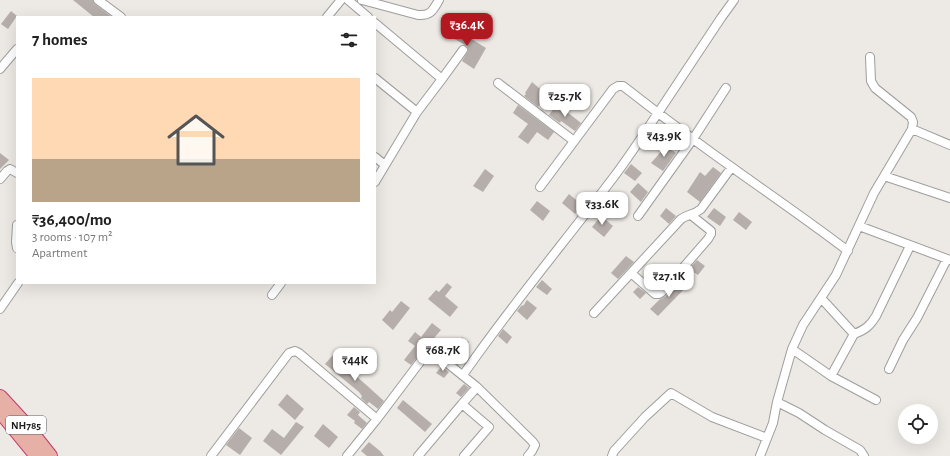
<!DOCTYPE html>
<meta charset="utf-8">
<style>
:root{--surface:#fff;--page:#f6f6f6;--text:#222;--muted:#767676;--accent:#b21820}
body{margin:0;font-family:"Alegreya Sans",sans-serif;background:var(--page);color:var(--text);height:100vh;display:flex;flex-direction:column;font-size:15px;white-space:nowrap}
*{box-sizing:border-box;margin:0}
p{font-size:13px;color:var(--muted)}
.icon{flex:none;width:22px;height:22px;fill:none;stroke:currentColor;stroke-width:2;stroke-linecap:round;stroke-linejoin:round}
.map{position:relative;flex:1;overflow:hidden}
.side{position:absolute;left:16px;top:16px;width:360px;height:268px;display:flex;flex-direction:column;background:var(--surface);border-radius:0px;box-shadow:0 4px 16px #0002}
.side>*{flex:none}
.tools{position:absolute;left:898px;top:404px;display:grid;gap:8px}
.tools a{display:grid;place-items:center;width:40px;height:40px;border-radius:50%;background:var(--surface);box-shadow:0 4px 16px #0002;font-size:20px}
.price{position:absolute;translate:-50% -34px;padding:0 9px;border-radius:8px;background:#fff;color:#222;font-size:13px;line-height:26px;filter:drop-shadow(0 1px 2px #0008)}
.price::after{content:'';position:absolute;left:50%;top:24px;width:12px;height:9px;margin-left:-6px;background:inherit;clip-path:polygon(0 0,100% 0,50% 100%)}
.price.on{background:var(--accent);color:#fff}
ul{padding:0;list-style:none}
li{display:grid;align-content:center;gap:8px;height:212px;padding:0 16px}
li span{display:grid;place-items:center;height:124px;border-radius:0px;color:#555}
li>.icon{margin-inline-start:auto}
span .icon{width:72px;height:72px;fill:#fffc;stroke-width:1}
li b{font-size:17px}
h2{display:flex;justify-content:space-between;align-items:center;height:48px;padding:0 16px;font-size:17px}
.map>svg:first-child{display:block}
.building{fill:#b6aeaa}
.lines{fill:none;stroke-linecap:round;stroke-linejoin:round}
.minor-casing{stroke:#9e9e9e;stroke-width:10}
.trunk-casing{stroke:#c3396f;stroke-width:16}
.minor{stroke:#fff;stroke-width:8}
.trunk{stroke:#e6b0a6;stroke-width:14}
.labels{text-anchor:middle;stroke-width:3.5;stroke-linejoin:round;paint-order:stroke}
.shield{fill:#fff;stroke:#616161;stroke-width:1}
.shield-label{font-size:11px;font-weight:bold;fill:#1d1d1d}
</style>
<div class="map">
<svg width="950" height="456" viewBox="0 0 950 456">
<rect width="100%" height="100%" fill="#ede9e4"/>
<!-- building -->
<path class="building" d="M73 0H93L95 4 112 17H94Z
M11 11 17 16 8 29 1 24Z
M449 25 486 48 474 69 462 61 468 51 467 46 444 33Z
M532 82 547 95 538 107 524 96 526 94 525 93Z
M557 104 581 123 575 131 561 121 560 123 549 115Z
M518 105 554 132 548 140 537 132 528 144 518 137 528 124 513 113Z
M666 146 676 153 663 171 651 163Z
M0 153 9 160 0 169Z
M631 164 642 173 635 181 624 173Z
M713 167 721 173 700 202 687 192 700 172 705 176Z
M485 169 494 176 483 192 473 186Z
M638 183 648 192 641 202 630 192Z
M569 194 582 205 575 214 562 203Z
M537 201 550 211 543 221 530 210Z
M666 208 676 216 669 224 660 216Z
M714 208 726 217 720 226 707 217Z
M739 212 752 222 746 230 733 220Z
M601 216 613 226 604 237 592 227Z
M626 256 634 262 618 279 611 273Z
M697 260 705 266 698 275 689 269Z
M681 279 688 285 658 316 650 309 659 300 666 296Z
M542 280 552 289 547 295 536 287Z
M447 283 452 287 445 296 458 307 450 317 428 299 436 290 439 292Z
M638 287 646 293 640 299 633 292Z
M527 300 537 308 527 320 517 311 522 305 523 306Z
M401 301 410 308 393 330 382 320 390 310 392 312Z
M432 323 441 330 429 344 425 347 411 365 404 360 415 346 408 341 415 332 421 337Z
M503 329 512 337 507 344 498 336Z
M462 337 469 342 456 357 449 351Z
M333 355 384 401 378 409 369 402 367 404 361 398 362 396 359 392 325 364Z
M442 366 449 372 444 378 436 373Z
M464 384 469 388 461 397 456 393Z
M287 394 304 409 295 420 278 405Z
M403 400 432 424 425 432 397 408Z
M354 407 360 412 358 415 367 423 362 429 354 423 355 421 347 415Z
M296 422 304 427 281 455 263 441 272 429 284 438Z
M323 424 338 437 329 448 314 436Z
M239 428 252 438 240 455 226 445Z
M369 442 380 451 384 456H367L361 451Z"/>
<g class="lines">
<defs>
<path id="minor" d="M98 0 121 17
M348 0 368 17
M362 0 418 15C431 16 433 10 439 0
M327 17 341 0
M375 23 442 79
M0 69 17 49
M375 78 417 112
M498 83 574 141
M912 129 950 145
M375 157 385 165
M884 176 950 198
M0 179 7 171 10 169 17 173
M375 182 417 112 442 79 463 50
M540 187 613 89 618 86H623L658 113 721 18 734 0
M638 216 693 139C744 177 797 212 848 251
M17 225 16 242 17 248
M859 226 950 260
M631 273 655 294H659L662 292 708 239 711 234V231L691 215
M272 295 281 283
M821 298 854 334 831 376
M0 309 18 283
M594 313 681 219C688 214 694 215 701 209L731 168
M854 334C865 330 870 326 876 316L910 246
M792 349 831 376 876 400
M889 369 903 340 917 318 947 259
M463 375C510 307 563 244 613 178 629 157 643 135 658 113L693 139 726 88
M777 402 799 413 825 430 860 450 864 456
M211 456 289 353 295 351 299 353 377 419
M347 456 377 419 429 350H431L477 387 532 441 535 445 532 451 528 456
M418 456 462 404
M464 456 489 427 462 404 477 387
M612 456 614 451 645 417 671 393 712 417 767 438
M760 456 773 423 777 402 792 349 803 325 836 275 874 193 912 129 913 122 911 117 875 88 871 81 870 57"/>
<path id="trunk" d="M0 397 23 422 50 456
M0 411 37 456"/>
</defs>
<!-- minor casing -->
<use href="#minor" class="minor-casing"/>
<!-- trunk casing -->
<use href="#trunk" class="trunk-casing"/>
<!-- minor -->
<use href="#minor" class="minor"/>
<!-- trunk -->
<use href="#trunk" class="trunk"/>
</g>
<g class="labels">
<!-- shield labels -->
<rect class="shield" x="6" y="416" width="40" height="18" rx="3"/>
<g class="shield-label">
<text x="26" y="429">NH785</text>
</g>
</g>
</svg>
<div class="tools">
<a><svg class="icon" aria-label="locate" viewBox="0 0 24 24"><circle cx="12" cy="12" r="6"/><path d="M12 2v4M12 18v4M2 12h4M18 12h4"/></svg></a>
</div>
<b class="price on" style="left:467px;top:47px">₹36.4K</b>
<b class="price" style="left:565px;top:118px">₹25.7K</b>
<b class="price" style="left:664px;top:158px">₹43.9K</b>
<b class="price" style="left:602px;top:226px">₹33.6K</b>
<b class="price" style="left:669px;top:298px">₹27.1K</b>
<b class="price" style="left:443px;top:372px">₹68.7K</b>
<b class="price" style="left:355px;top:382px">₹44K</b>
<section class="side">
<h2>7 homes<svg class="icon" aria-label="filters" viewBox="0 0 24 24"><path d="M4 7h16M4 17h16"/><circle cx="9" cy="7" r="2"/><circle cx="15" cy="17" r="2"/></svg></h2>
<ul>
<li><span style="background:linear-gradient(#ffd9b3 65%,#b9a48a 0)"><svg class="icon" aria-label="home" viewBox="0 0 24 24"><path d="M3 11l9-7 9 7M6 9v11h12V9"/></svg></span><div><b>₹36,400/mo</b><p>3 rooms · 107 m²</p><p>Apartment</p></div></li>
</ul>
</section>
</div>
